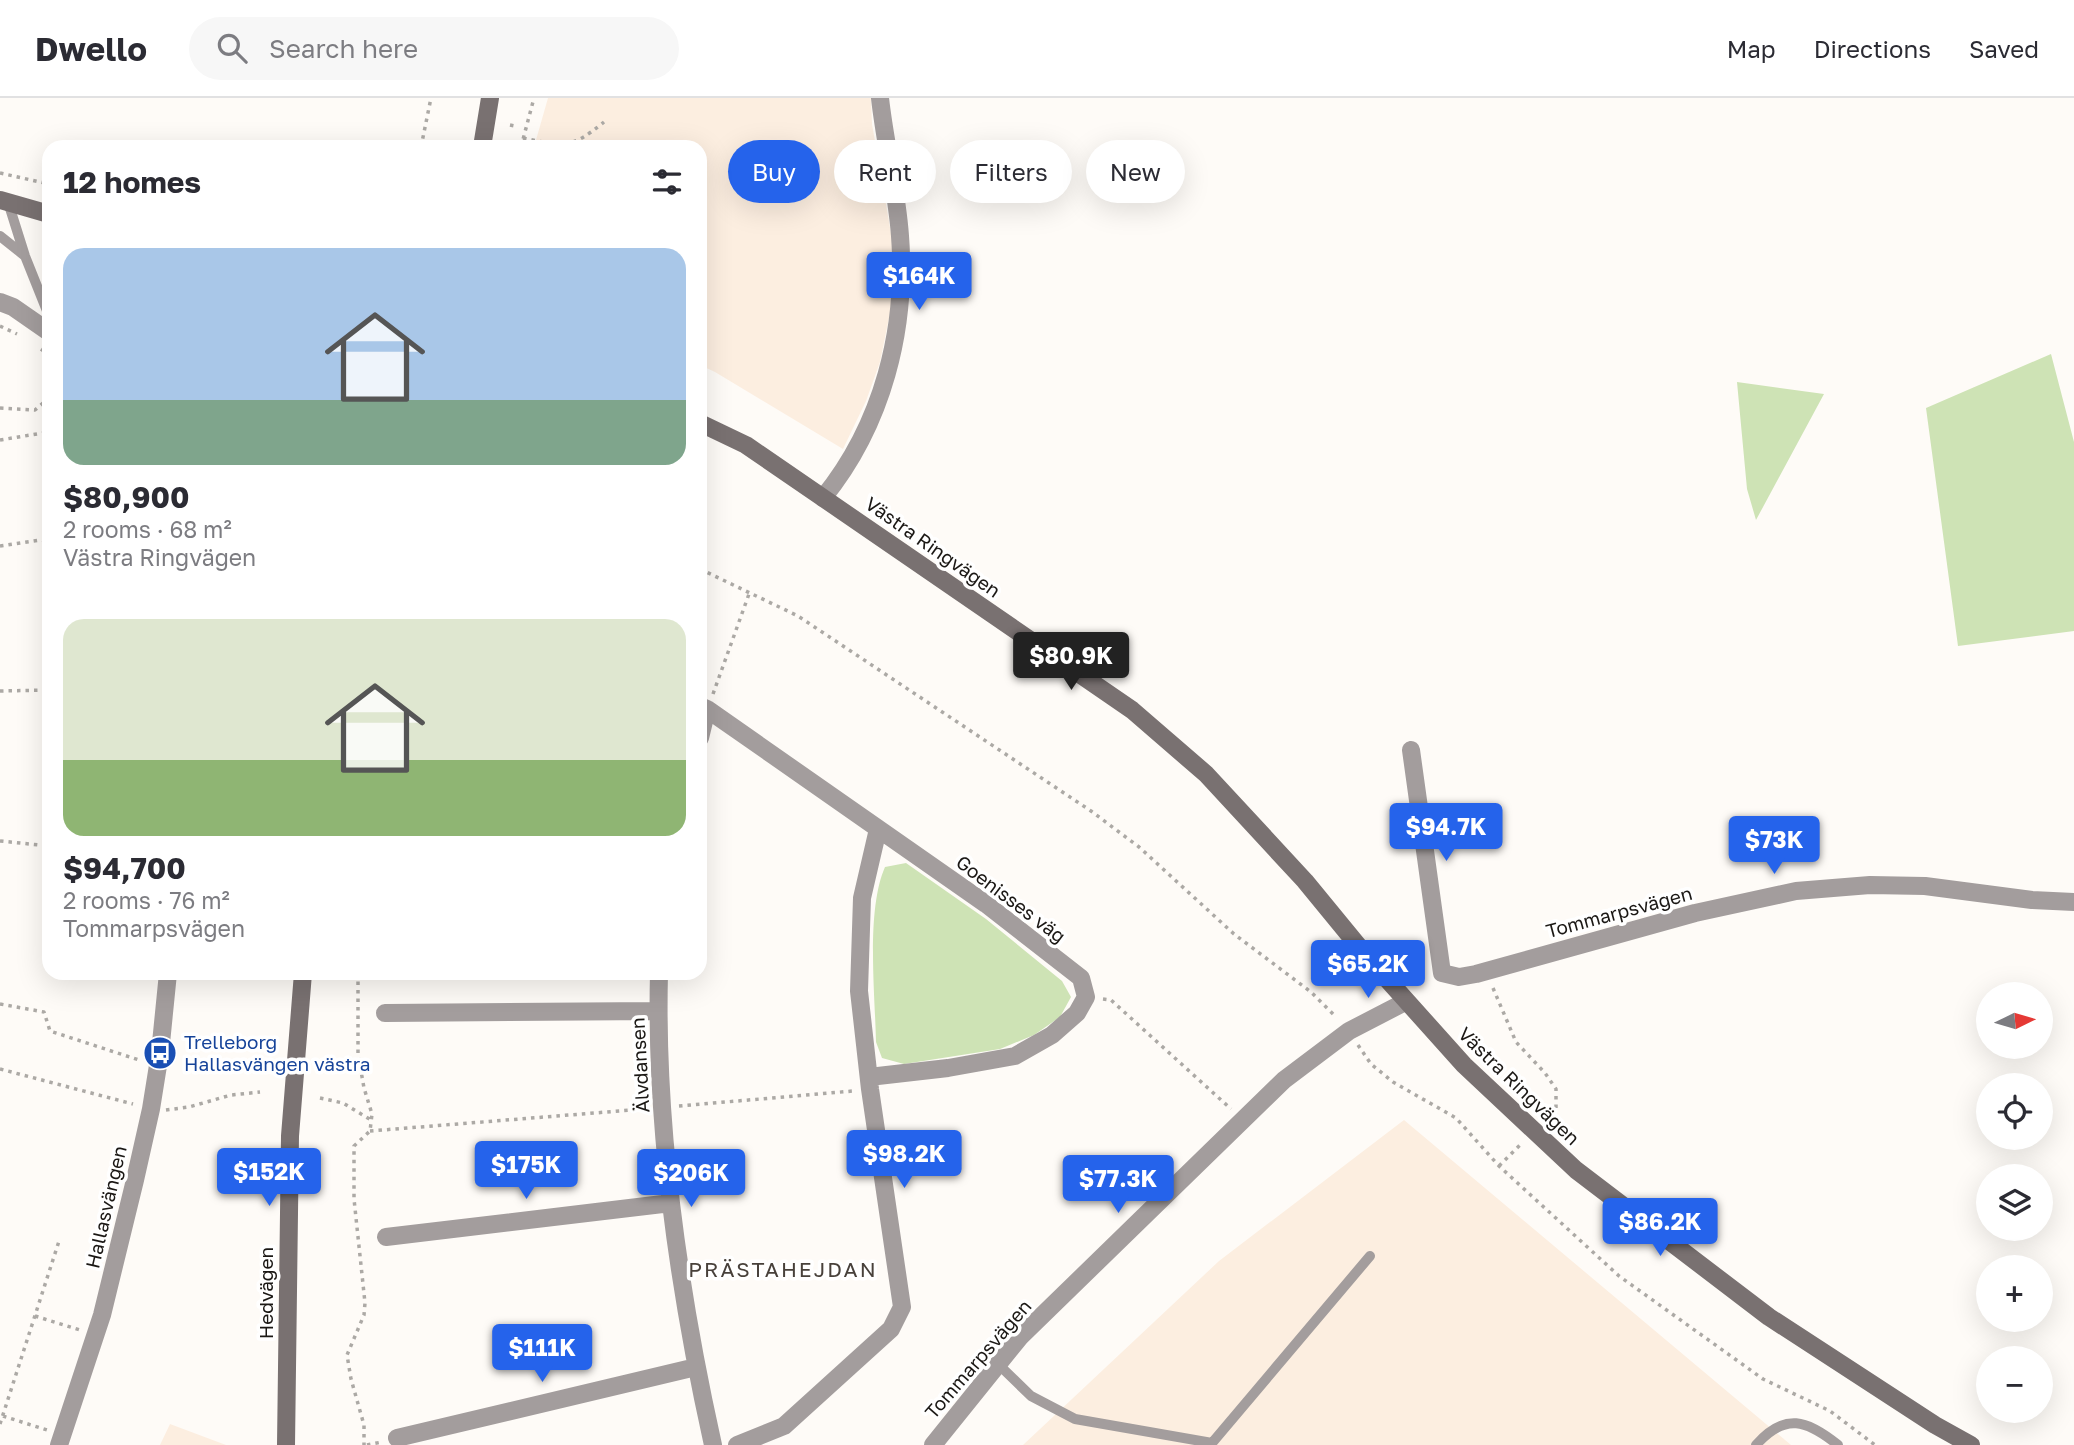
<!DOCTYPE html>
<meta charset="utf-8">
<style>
:root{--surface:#fff;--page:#f7f7f7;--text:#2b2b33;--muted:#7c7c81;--line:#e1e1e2;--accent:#2563eb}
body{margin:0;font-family:"Golos Text",sans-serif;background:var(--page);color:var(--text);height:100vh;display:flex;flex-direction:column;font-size:26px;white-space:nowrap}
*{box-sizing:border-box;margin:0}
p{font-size:23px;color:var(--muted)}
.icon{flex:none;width:38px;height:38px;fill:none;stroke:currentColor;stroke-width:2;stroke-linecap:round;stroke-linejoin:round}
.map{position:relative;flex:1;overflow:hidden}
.details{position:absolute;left:42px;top:42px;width:665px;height:840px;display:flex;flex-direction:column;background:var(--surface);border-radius:21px;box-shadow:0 7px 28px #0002}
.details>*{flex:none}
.guide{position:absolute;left:728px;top:42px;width:665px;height:63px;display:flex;gap:14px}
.needle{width:46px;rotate:85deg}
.controls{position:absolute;left:1976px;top:884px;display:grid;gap:14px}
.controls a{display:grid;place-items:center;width:77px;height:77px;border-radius:50%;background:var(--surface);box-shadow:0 7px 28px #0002;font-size:35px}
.price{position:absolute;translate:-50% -60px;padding:0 16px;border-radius:7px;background:var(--accent);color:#fff;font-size:23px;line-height:46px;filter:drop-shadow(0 2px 4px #0008)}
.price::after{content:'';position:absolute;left:50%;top:42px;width:21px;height:16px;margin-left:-10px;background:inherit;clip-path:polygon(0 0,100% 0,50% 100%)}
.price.selected{background:#222;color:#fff}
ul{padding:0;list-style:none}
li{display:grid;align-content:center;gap:14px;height:371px;padding:0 21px}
li span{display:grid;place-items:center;height:217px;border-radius:21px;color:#555}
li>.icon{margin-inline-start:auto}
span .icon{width:126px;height:126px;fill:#fffc;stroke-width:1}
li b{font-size:30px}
h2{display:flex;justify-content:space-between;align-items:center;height:84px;padding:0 21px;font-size:30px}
.chip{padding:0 24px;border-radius:32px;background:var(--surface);box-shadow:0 7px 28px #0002;font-size:24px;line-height:63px}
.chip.selected{background:var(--accent);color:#fff}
header{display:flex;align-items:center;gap:42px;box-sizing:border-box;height:98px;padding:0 35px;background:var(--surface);border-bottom:2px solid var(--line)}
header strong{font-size:33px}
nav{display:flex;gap:38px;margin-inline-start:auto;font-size:24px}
.search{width:490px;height:63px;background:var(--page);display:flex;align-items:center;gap:18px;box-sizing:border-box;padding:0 24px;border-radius:38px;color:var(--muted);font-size:26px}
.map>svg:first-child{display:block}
.built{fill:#fceee0}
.green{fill:#cee3b5}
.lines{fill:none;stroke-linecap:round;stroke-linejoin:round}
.path{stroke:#aca9a5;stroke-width:3.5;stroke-dasharray:3.5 5;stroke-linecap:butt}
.service{stroke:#a39d9d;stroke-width:10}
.minor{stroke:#a39d9d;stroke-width:18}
.tertiary{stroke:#a39d9d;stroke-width:18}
.secondary{stroke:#797171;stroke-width:18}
.labels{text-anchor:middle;stroke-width:7;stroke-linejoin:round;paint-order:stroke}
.street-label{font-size:19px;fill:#1b1815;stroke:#fff}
.transit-label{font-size:19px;fill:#164399;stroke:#fff;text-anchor:start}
.neighbourhood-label{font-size:21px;letter-spacing:2px;fill:#48413b;stroke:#fff}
</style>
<header>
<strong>Dwello</strong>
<div class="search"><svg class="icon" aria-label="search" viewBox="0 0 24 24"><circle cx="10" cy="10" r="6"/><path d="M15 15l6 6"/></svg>Search here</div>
<nav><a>Map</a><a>Directions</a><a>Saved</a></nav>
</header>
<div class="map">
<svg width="2074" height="1347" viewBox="0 0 2074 1347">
<rect width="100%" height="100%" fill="#fefbf7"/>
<!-- built -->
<path class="built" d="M548 0H871L872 26 892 141 891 210 880 264 866 303 843 351 715 274 700 267V49H534Z
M1404 1022 1791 1347H1023L1219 1163Z
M170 1326 226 1347H160Z"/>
<!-- green -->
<path class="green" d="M2051 256 2074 344V533L1958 548 1926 310Z
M1737 284 1824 296 1756 422 1747 391Z
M906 765 986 821 1062 883 1071 899 1060 919 1034 937 1000 951 904 966 882 960 876 944C875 895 866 812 885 769Z"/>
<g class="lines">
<!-- path -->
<path class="path" d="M510 27 515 28
M523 40C564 48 570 52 604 24
M421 49 431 0
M521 49 534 0
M0 75 49 86
M0 228 17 236
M41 251 49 257
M0 310 35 312 49 300
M0 342 49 334
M0 448 40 442 49 443
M700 471 798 518 1091 713 1139 749 1234 836 1311 894 1336 919
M0 593 49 592
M713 596 749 496
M0 743 49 748
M358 875V956L364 990 372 1016 370 1033 354 1048V1101L365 1205 364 1217 347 1257 351 1281 364 1327V1347
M1493 890 1516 944 1545 975 1556 991V1011L1547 1019
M1103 901 1111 902 1231 1011
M0 906 44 914 50 933 139 962
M1358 947 1371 966 1393 984 1456 1020 1499 1068 1619 1178 1763 1281 1830 1313 1875 1347
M0 971 133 1006
M320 1000 343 1005 371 1022
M679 1008 853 993
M166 1012 189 1009 231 997 260 994
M370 1033 644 1011
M1499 1068 1522 1045
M35 1218 80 1232
M3 1318 47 1332
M0 1326 60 1140
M367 1347 382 1344"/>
<!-- service -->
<path class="service" d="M8 104 25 158 49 218
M0 138 25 158
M998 1266 1031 1298 1075 1321 1212 1345 1370 1158
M1756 1347C1785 1314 1807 1322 1838 1347"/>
<!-- minor -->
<path class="minor" d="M0 204 13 209 49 234
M823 400C883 326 907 231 900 138 897 93 885 46 880 0
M700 608 707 611 986 806 1081 880 1086 899 1077 915 1052 937 1015 958 948 970 869 979
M700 640 707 611
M1411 652 1442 875 1459 879 1476 876 1695 815 1796 793 1870 787 1925 788 2032 802 2074 804
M659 875C655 1032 679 1194 713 1347
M385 915 658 913
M386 1139 671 1105
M397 1340 696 1269
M59 1347 102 1217 135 1082 151 1011 160 955 168 875
M737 1347 784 1328 891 1231 902 1209 870 991 859 893 862 800 878 731"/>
<!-- tertiary -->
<path class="tertiary" d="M933 1347 1020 1239 1284 982 1349 933 1405 904"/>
<!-- secondary -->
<path class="secondary" d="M482 49 490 0
M0 102 49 116
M700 325 746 347 1132 612 1206 676 1305 783 1369 861 1464 967 1576 1072 1769 1219 1935 1327 1971 1347
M286 1347 290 1038 303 875"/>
</g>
<!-- icons -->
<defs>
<symbol id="bus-disc" viewBox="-11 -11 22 22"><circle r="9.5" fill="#1a4fb4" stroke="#fff"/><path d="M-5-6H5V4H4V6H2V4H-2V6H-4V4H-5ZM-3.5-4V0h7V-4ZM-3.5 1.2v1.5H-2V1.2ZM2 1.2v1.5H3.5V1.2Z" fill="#fff"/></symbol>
</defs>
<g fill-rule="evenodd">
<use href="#bus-disc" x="141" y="936" width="38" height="38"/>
</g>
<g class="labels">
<!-- street labels -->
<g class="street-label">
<text transform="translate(933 449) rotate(35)" y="7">Västra Ringvägen</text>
<text transform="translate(1011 801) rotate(37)" y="7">Goenisses väg</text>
<text transform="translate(1619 814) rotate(-15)" y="7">Tommarpsvägen</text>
<text transform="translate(640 967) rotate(-93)" y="7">Älvdansen</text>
<text transform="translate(1519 988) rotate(44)" y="7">Västra Ringvägen</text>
<text transform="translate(106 1109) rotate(-77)" y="7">Hallasvängen</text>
<text transform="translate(266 1195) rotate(-90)" y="7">Hedvägen</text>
<text transform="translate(978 1261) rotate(-49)" y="7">Tommarpsvägen</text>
</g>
<!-- transit labels -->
<g class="transit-label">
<text x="184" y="951">Trelleborg<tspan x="184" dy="22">Hallasvängen västra</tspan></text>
</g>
<!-- neighbourhood labels -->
<g class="neighbourhood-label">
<text x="783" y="1179">PRÄSTAHEJDAN</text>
</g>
</g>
</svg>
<div class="controls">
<a><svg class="needle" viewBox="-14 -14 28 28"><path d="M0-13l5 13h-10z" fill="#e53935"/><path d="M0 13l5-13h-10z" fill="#7c7c81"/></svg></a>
<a><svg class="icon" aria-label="locate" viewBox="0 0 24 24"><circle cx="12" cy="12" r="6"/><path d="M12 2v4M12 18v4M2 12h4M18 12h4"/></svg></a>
<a><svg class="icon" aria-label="layers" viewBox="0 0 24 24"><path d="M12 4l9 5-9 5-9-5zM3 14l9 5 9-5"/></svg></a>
<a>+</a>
<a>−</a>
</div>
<b class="price" style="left:919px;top:214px">$164K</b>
<b class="price selected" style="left:1071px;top:594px">$80.9K</b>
<b class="price" style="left:1446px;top:765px">$94.7K</b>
<b class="price" style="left:1774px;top:778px">$73K</b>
<b class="price" style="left:1368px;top:902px">$65.2K</b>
<b class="price" style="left:904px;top:1092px">$98.2K</b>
<b class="price" style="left:526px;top:1103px">$175K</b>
<b class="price" style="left:269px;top:1110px">$152K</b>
<b class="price" style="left:691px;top:1111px">$206K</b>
<b class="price" style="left:1118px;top:1117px">$77.3K</b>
<b class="price" style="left:1660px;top:1160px">$86.2K</b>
<b class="price" style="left:542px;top:1286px">$111K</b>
<div class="guide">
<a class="chip selected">Buy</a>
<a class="chip">Rent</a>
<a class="chip">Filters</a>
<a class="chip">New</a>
</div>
<section class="details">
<h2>12 homes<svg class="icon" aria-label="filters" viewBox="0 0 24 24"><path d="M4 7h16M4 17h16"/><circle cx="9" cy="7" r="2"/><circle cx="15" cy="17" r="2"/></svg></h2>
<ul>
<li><span style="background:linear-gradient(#a9c7e8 70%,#7fa58c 0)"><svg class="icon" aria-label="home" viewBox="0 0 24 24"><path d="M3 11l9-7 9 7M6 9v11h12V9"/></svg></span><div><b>$80,900</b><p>2 rooms · 68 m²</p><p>Västra Ringvägen</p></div></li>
<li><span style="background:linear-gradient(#dfe7d0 65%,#8fb573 0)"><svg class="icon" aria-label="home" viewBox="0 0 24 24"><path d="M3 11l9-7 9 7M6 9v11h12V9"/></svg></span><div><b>$94,700</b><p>2 rooms · 76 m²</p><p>Tommarpsvägen</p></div></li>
</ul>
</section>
</div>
